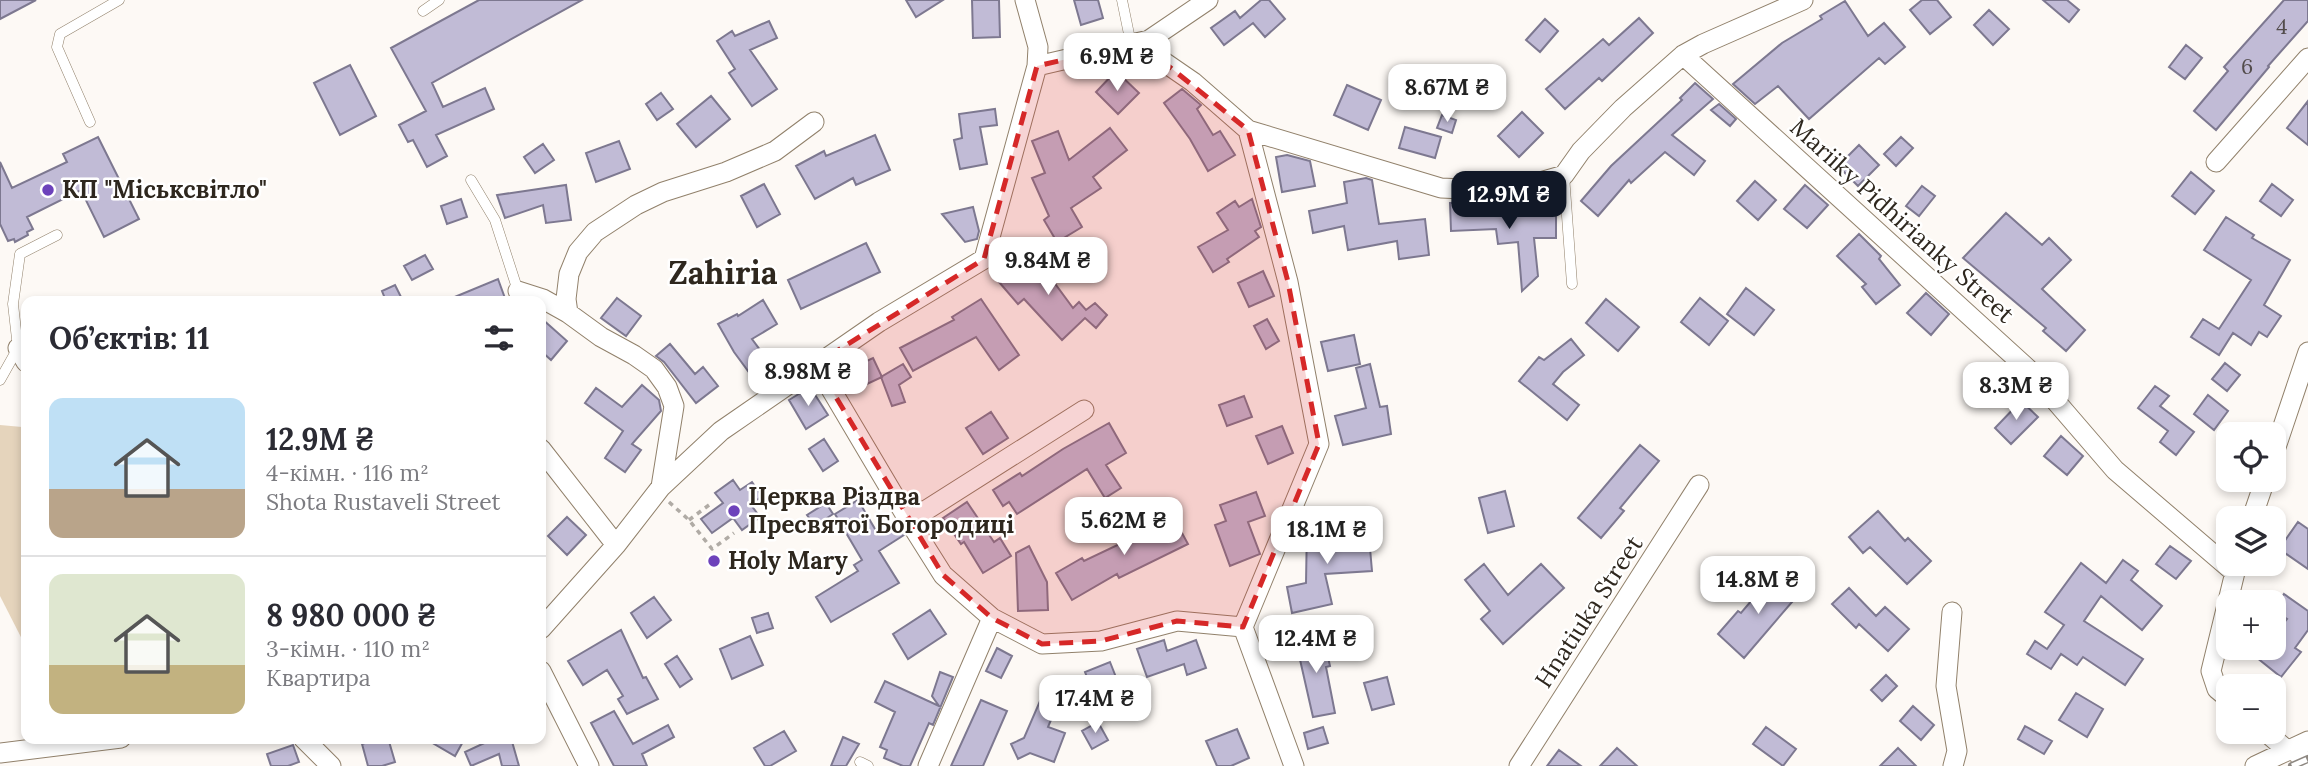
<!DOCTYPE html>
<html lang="uk">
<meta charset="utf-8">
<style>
:root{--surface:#fff;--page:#f2f2f3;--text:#2b2b33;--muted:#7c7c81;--line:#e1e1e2;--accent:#111827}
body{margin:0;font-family:Lora,serif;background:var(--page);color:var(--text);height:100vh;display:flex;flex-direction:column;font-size:26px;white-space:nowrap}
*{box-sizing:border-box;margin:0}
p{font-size:23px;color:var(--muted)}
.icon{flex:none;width:38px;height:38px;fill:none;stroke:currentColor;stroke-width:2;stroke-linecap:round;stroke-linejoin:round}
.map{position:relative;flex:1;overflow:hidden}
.side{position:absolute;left:21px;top:296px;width:525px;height:448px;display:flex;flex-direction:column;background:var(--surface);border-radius:14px;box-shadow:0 4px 10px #0003}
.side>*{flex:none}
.buttons{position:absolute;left:2216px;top:422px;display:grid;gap:14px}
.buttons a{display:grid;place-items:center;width:70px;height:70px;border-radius:14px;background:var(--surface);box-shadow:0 4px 10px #0003;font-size:35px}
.price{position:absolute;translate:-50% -60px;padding:0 16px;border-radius:14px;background:#fff;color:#222;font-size:23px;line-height:46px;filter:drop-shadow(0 2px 4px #0008)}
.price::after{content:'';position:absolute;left:50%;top:42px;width:21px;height:16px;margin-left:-10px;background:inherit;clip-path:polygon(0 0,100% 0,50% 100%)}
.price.current{background:var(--accent);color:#fff}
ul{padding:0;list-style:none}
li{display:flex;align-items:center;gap:21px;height:175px;padding:0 28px}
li+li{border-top:2px solid var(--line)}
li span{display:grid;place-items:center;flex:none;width:196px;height:140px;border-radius:14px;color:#555}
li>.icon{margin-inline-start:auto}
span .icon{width:84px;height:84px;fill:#fffc;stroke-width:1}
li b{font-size:30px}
h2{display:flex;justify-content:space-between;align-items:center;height:84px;padding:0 28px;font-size:30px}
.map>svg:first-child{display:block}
.green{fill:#e5d4bc}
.building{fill:#c1bbd6;stroke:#7d7890;stroke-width:2}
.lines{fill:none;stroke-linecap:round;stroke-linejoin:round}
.lane-casing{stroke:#91816b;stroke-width:11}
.street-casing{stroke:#91816b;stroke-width:21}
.path{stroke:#b0aba5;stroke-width:3.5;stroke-dasharray:5 5;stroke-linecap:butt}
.lane{stroke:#fff;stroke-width:10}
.street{stroke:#fff;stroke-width:19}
.rail-casing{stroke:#8e8882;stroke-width:8}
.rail{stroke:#fff;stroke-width:5;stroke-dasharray:16;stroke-linecap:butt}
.marked{fill:#d62828;fill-opacity:0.2;stroke:#d62828;stroke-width:5;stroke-dasharray:14 9;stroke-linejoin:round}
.poi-dot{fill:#6d42bb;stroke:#fff;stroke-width:2.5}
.labels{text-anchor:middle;stroke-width:5;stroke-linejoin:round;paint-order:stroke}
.number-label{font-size:21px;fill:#534c4c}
.poi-label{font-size:24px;font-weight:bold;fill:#2e271e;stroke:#fff;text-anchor:start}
.street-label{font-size:24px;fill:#2e271e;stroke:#fff}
.district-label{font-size:32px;font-weight:bold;fill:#2e271e;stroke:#fff}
</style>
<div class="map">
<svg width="2308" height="766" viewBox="0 0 2308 766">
<rect width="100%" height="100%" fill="#fdf9f5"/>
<!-- green -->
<path class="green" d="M0 425 22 427 26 430V647L0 596Z"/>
<!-- building -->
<path class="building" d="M0 0H36L0 19Z
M479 0H582L432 83 443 107 485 88 494 109 436 135 447 156 427 167 413 140 408 142 399 125 426 111 391 48Z
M906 0H943L916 17Z
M972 0H999L1000 37 973 38Z
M1074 0H1098L1103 18 1081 25Z
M1261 0H1269L1285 19 1265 37 1253 23 1224 45 1211 28 1235 11 1240 18Z
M1922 0H1937L1951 17 1930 34 1910 10Z
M2043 0H2067L2079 10 2069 22Z
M2284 0H2308V21L2268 66 2269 67 2216 130 2194 111 2228 71 2224 67Z
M1845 1 1868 36 1884 23 1905 47 1885 64 1879 58 1809 119 1778 86 1755 104 1733 84 1782 43 1822 19 1820 16Z
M1989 10 2009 29 1993 45 1974 25Z
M1639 18 1653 33 1602 81 1599 78 1565 109 1546 89 1603 39 1609 45Z
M1545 19 1558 31 1540 52 1526 40Z
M769 21 777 38 750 50 777 89 752 106 729 73 735 69 717 41 732 31 735 36Z
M2186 45 2202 58 2185 79 2169 67Z
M350 65 376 116 340 135 314 83Z
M1116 71 1139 93 1118 114 1096 92Z
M1695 83 1713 99 1672 135 1705 161 1694 175 1665 152 1631 183 1629 180 1598 216 1581 201 1611 166 1682 100 1680 98Z
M1347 85 1381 100 1368 130 1334 115Z
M1182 89 1201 105 1197 109 1213 135 1220 131 1235 155 1208 171 1190 139 1164 103Z
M661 93 673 109 657 120 646 104Z
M711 96 730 119 696 147 677 124Z
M2308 101V145L2287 128Z
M1719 104 1736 119 1730 126 1711 110Z
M995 109 997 125 980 127 987 164 960 169 954 140 962 138 959 114Z
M1522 112 1543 133 1519 157 1498 136Z
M1442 115 1456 120 1452 133 1437 128Z
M1405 127 1441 137 1435 158 1399 148Z
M1110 128 1127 150 1093 177 1101 188 1071 208 1082 227 1057 242 1044 220 1049 216 1032 178 1045 173 1032 141 1058 131 1069 160Z
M875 135 890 170 856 185 853 178 815 199 796 166 824 151 826 156Z
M98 137 139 219 104 237 81 190 27 217 33 229 27 232 28 235 15 242 14 239 8 241 0 224V162L12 188 67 162 63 154Z
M1901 137 1913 148 1896 166 1884 154Z
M619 141 630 169 596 182 586 153Z
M543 144 554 160 535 173 524 157Z
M1859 145 1879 165 1858 186 1838 166Z
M1287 155 1310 161 1315 186 1282 192 1276 157Z
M2191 172 2214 191 2195 214 2172 196Z
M1366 178 1372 180 1379 224 1425 219 1429 255 1399 259 1397 241 1348 250 1344 226 1313 233 1309 211 1347 203 1344 182Z
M1755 181 1776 200 1758 220 1737 201Z
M764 184 780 214 757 227 741 196Z
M2272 184 2293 200 2281 216 2260 201Z
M566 185 571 220 546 223 543 205 505 218 497 195Z
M1805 185 1828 205 1807 228 1784 209Z
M1922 186 1935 196 1919 216 1906 206Z
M461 199 467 217 447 224 441 206Z
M1252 199 1261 227 1255 231 1259 237 1227 259 1229 262 1213 272 1198 247 1228 230 1217 213 1235 201 1239 207Z
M1477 202 1478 213 1514 209V213L1556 212V238H1534L1538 276 1522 291 1518 242 1498 244 1496 229 1451 231 1450 203Z
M973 207 979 231 977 239 965 242 942 214Z
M2006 213 2042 245 2049 238 2071 260 2042 289 2085 330 2066 351 2043 331 2046 328 1963 258Z
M2226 217 2254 235 2252 238 2290 260 2264 305 2281 316 2267 337 2259 332 2251 345 2233 333 2219 355 2191 337 2203 319 2219 329 2251 280 2204 250Z
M1859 234 1881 256 1879 259 1900 285 1876 304 1862 287 1866 284 1837 256Z
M866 243 880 272 801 309 788 280Z
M1035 251 1052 270 1048 274 1073 308 1079 302 1086 310 1095 303 1107 315 1096 328 1085 318 1062 340 1024 299 1018 304 999 282Z
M425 255 433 269 412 280 404 266Z
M1263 271 1274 296 1249 307 1238 283Z
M498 279 506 301H445Z
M395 285 403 301H386L382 291Z
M1746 288 1774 310 1754 335 1727 314Z
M1926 293 1949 314 1931 335 1907 313Z
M617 298 641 316 626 336 601 318Z
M1700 298 1728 321 1709 345 1681 322Z
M981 299 1019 355 999 370 976 337 913 371 900 348 954 320 952 317Z
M1606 299 1639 327 1618 351 1586 323Z
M763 300 777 324 752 339 769 362 751 375 734 352 718 324 737 314 738 316Z
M541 318 567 341 551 360 541 351Z
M1267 319 1279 341 1266 349 1254 326Z
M1354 335 1360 364 1328 371 1321 342Z
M1571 339 1584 355 1563 372 1553 384 1579 405 1567 420 1519 381 1539 357 1544 360Z
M670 344 695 374 703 367 718 386 696 403 664 362 656 356Z
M873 358 882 377 850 392 841 373Z
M2225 363 2240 375 2227 391 2212 379Z
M903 364 911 377 899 385 905 402 892 406 881 377Z
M1370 364 1380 407 1387 406 1391 434 1343 445 1335 416 1366 408 1356 368Z
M642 385 659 400 661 411 632 444 641 450 625 472 605 458 623 431 585 403 596 388 622 407Z
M2155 386 2169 396 2160 406 2194 432 2176 455 2160 442 2168 431 2138 408Z
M810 387 828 415 806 429 789 400Z
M2208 395 2228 411 2214 430 2194 414Z
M1244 396 1252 417 1227 426 1219 405Z
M2021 401 2038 417 2011 444 1995 428Z
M991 412 1008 438 983 454 966 428Z
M1109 423 1126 453 1106 465 1121 488 1105 498 1087 469 1017 514 1009 502 1003 506 993 490 1020 473 1022 476 1063 449Z
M1282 426 1293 453 1268 464 1256 436Z
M2061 436 2083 456 2067 475 2044 456Z
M824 439 838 461 823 471 809 449Z
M1640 445 1659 461 1620 508 1624 511 1601 538 1578 518Z
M733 480 740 490 752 482 762 496 751 505 760 517 742 530 733 518 712 533 701 519 723 503 715 493Z
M1505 491 1514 526 1488 533 1479 498Z
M1256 492 1265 516 1248 522 1260 554 1230 566 1215 525 1226 521 1220 505Z
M858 500 878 534 896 523 904 535 879 551 899 583 831 622 816 597 858 571 854 565 862 560 835 514Z
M967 502 994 542 1000 538 1011 556 983 573 964 542 961 544 943 518Z
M826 503 833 514 815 526 807 515Z
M1878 511 1905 541 1908 538 1931 561 1907 584 1870 547 1863 553 1849 537Z
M1171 513 1188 544 1119 578 1117 574 1072 600 1056 573 1082 558 1084 561 1145 532 1143 528Z
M567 517 586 535 567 555 548 536Z
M2298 522 2308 529V569L2279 549Z
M1307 524H1331V540L1369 537 1372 571 1325 574 1332 604 1292 613 1287 587 1306 583Z
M1029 546 1047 582 1048 610 1018 611 1016 553Z
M2170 546 2191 561 2176 579 2156 564Z
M2123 560 2138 571 2131 580 2162 606 2142 630 2101 596 2084 621 2143 659 2125 685 2083 657 2077 665 2061 654 2051 669 2027 654 2035 641 2047 649 2064 625 2045 612 2081 563 2106 583Z
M1484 564 1508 595 1541 564 1564 588 1503 644 1481 619 1490 611 1465 580Z
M1774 574 1798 595 1744 658 1718 634 1738 611 1741 613Z
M1849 588 1876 616 1885 607 1909 629 1888 651 1859 624 1856 628 1832 604Z
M2284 594 2308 611V630L2295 648 2301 652 2281 677 2256 657 2263 648H2273V635L2287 619 2273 609Z
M654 597 671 620 647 638 631 613Z
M930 610 946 634 908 659 893 634Z
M768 613 773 628 757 633 752 618Z
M621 630 643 678 646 677 658 699 627 714 618 699 623 696 607 670 583 685 568 661Z
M1323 635 1330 666 1326 667 1335 713 1313 717 1296 642Z
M750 636 763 665 732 679 720 649Z
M1164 640 1167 651 1196 640 1206 668 1187 675 1184 664 1147 677 1137 649Z
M997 648 1012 656 1001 678 986 671Z
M677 656 692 679 680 687 665 664Z
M1110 662 1121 690 1096 700 1085 672Z
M940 672 953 677 933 725 929 723 910 766H903L884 758 887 750 880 747 895 712 875 702 885 681 939 706 932 696Z
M1886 675 1897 686 1882 701 1871 690Z
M1387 677 1394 704 1372 710 1364 683Z
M2076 693 2103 709 2087 737 2059 720Z
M981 700 1007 711 983 766H951Z
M1040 701 1056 708 1048 727 1065 733 1054 762 1030 753 1018 759 1011 744 1024 738Z
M1913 706 1934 725 1921 740 1900 721Z
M614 711 633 744 668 725 674 737 642 754 647 766H614L591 723Z
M1098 722 1108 740 1092 749 1082 731Z
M2025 726 2052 741 2044 754 2018 739Z
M1323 727 1328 743 1308 749 1304 733Z
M1766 727 1796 749 1783 766 1753 744Z
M1237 729 1249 758 1231 766H1217L1206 741Z
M784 731 796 751 770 766H765L754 748Z
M843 737 859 744 846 766H831Z
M379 738H388L395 762 382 766H368L362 744Z
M424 738H465L455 756Z
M495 738H511L519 766H502L499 754 471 766 465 752Z
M293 745 299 762 288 766H271L267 754Z
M1617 748 1637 766H1600Z
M1898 748 1916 766H1880Z
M1559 750 1581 766H1547Z"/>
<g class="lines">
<defs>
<path id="lane" d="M1122 0 1131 44
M423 11 439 0
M90 122 57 47 60 34 119 0
M1564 175 1572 284
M471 180 495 220 518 291
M0 380 18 348 13 304 20 254 57 235
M860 762 868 766"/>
<path id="street" d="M1149 40 1161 60 1193 82 1248 130 1441 188 1509 191 1564 175 1581 151 1623 108 1683 55 1703 44 1803 0
M1683 55 2028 369 2115 470 2234 572
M1037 66 1149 40 1208 0
M1248 130 1288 282 1319 444 1243 627 1294 766
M2216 162 2308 58
M518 291 543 299 568 313
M18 348 26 362
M816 364 909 521 943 575 992 618 1042 644 1101 641 1177 621 1243 627
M541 449 616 545
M2273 456 2308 352
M661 487 674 406 667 387 654 369 634 355 601 337 568 313 566 299 569 274 578 252 595 232 636 205 663 192 726 172 775 151 814 122
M2252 518 2265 480
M909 521 1084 410
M1952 612 1946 686 1957 751 1953 766
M541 629 616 545 661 487 721 431 879 322 984 259 1037 66 1038 47 1025 0
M541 671 589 766
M2228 698 2217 689 2211 671 2237 564
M2266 732 2288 751
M303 738 331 766
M2295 748 2305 766
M0 753 121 738
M928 766 992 618
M1519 766 1699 485
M2255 766 2308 741"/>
</defs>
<!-- lane casing -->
<use href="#lane" class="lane-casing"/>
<!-- street casing -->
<use href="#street" class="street-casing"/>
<!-- path -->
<path class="path" d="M669 502 689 520 712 549 734 533
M689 520 713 502"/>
<!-- lane -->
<use href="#lane" class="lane"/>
<!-- street -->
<use href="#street" class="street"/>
<defs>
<path id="rail" d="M2292 766 2308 759"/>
</defs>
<!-- rail casing -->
<use href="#rail" class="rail-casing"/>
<!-- rail -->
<use href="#rail" class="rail"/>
</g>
<!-- marked area -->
<path class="marked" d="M1149 40 1161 60 1248 130 1288 282 1319 444 1243 627 1177 621 1101 641 1042 644 992 618 943 575 816 364 984 259 1037 66Z"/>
<!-- markers -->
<g class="poi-dot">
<circle cx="48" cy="190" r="7"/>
<circle cx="734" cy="511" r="7"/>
<circle cx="714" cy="561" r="7"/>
</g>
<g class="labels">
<!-- number labels -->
<g class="number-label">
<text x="2282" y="34">4</text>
<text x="2247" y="74">6</text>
</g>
<!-- poi labels -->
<g class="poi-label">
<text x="62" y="198">КП "Міськсвітло"</text>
<text x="748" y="505">Церква Різдва<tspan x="748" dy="28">Пресвятої Богородиці</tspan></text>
<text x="728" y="569">Holy Mary</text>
</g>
<!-- street labels -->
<g class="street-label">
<text transform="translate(1902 221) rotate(42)" y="8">Mariiky Pidhirianky Street</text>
<text transform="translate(1589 612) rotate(-57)" y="8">Hnatiuka Street</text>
</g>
<!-- district labels -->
<g class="district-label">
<text x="723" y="284">Zahiria</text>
</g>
</g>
</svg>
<div class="buttons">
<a><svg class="icon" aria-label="locate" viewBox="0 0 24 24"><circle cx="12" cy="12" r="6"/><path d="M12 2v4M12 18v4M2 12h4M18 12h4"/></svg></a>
<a><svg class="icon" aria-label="layers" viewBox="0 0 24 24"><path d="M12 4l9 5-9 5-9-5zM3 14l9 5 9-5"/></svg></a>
<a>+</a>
<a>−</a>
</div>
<b class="price" style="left:1117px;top:93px">6.9M ₴</b>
<b class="price" style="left:1447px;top:124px">8.67M ₴</b>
<b class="price current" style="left:1509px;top:231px">12.9M ₴</b>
<b class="price" style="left:1048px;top:297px">9.84M ₴</b>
<b class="price" style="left:808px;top:408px">8.98M ₴</b>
<b class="price" style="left:2016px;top:422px">8.3M ₴</b>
<b class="price" style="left:1124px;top:557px">5.62M ₴</b>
<b class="price" style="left:1327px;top:566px">18.1M ₴</b>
<b class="price" style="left:1758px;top:616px">14.8M ₴</b>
<b class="price" style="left:1316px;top:675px">12.4M ₴</b>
<b class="price" style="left:1095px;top:735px">17.4M ₴</b>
<section class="side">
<h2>Об’єктів: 11<svg class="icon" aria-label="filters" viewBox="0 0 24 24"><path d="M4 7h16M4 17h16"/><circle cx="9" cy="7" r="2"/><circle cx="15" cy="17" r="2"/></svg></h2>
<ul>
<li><span style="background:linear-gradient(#bfe0f5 65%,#b9a48a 0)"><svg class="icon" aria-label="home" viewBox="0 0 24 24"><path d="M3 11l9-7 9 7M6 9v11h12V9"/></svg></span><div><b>12.9M ₴</b><p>4-кімн. · 116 m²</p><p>Shota Rustaveli Street</p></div></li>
<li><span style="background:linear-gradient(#dfe7d0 65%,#c2b280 0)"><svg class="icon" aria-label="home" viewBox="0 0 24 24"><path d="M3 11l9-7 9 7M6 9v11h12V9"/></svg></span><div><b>8 980 000 ₴</b><p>3-кімн. · 110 m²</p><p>Квартира</p></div></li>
</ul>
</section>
</div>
